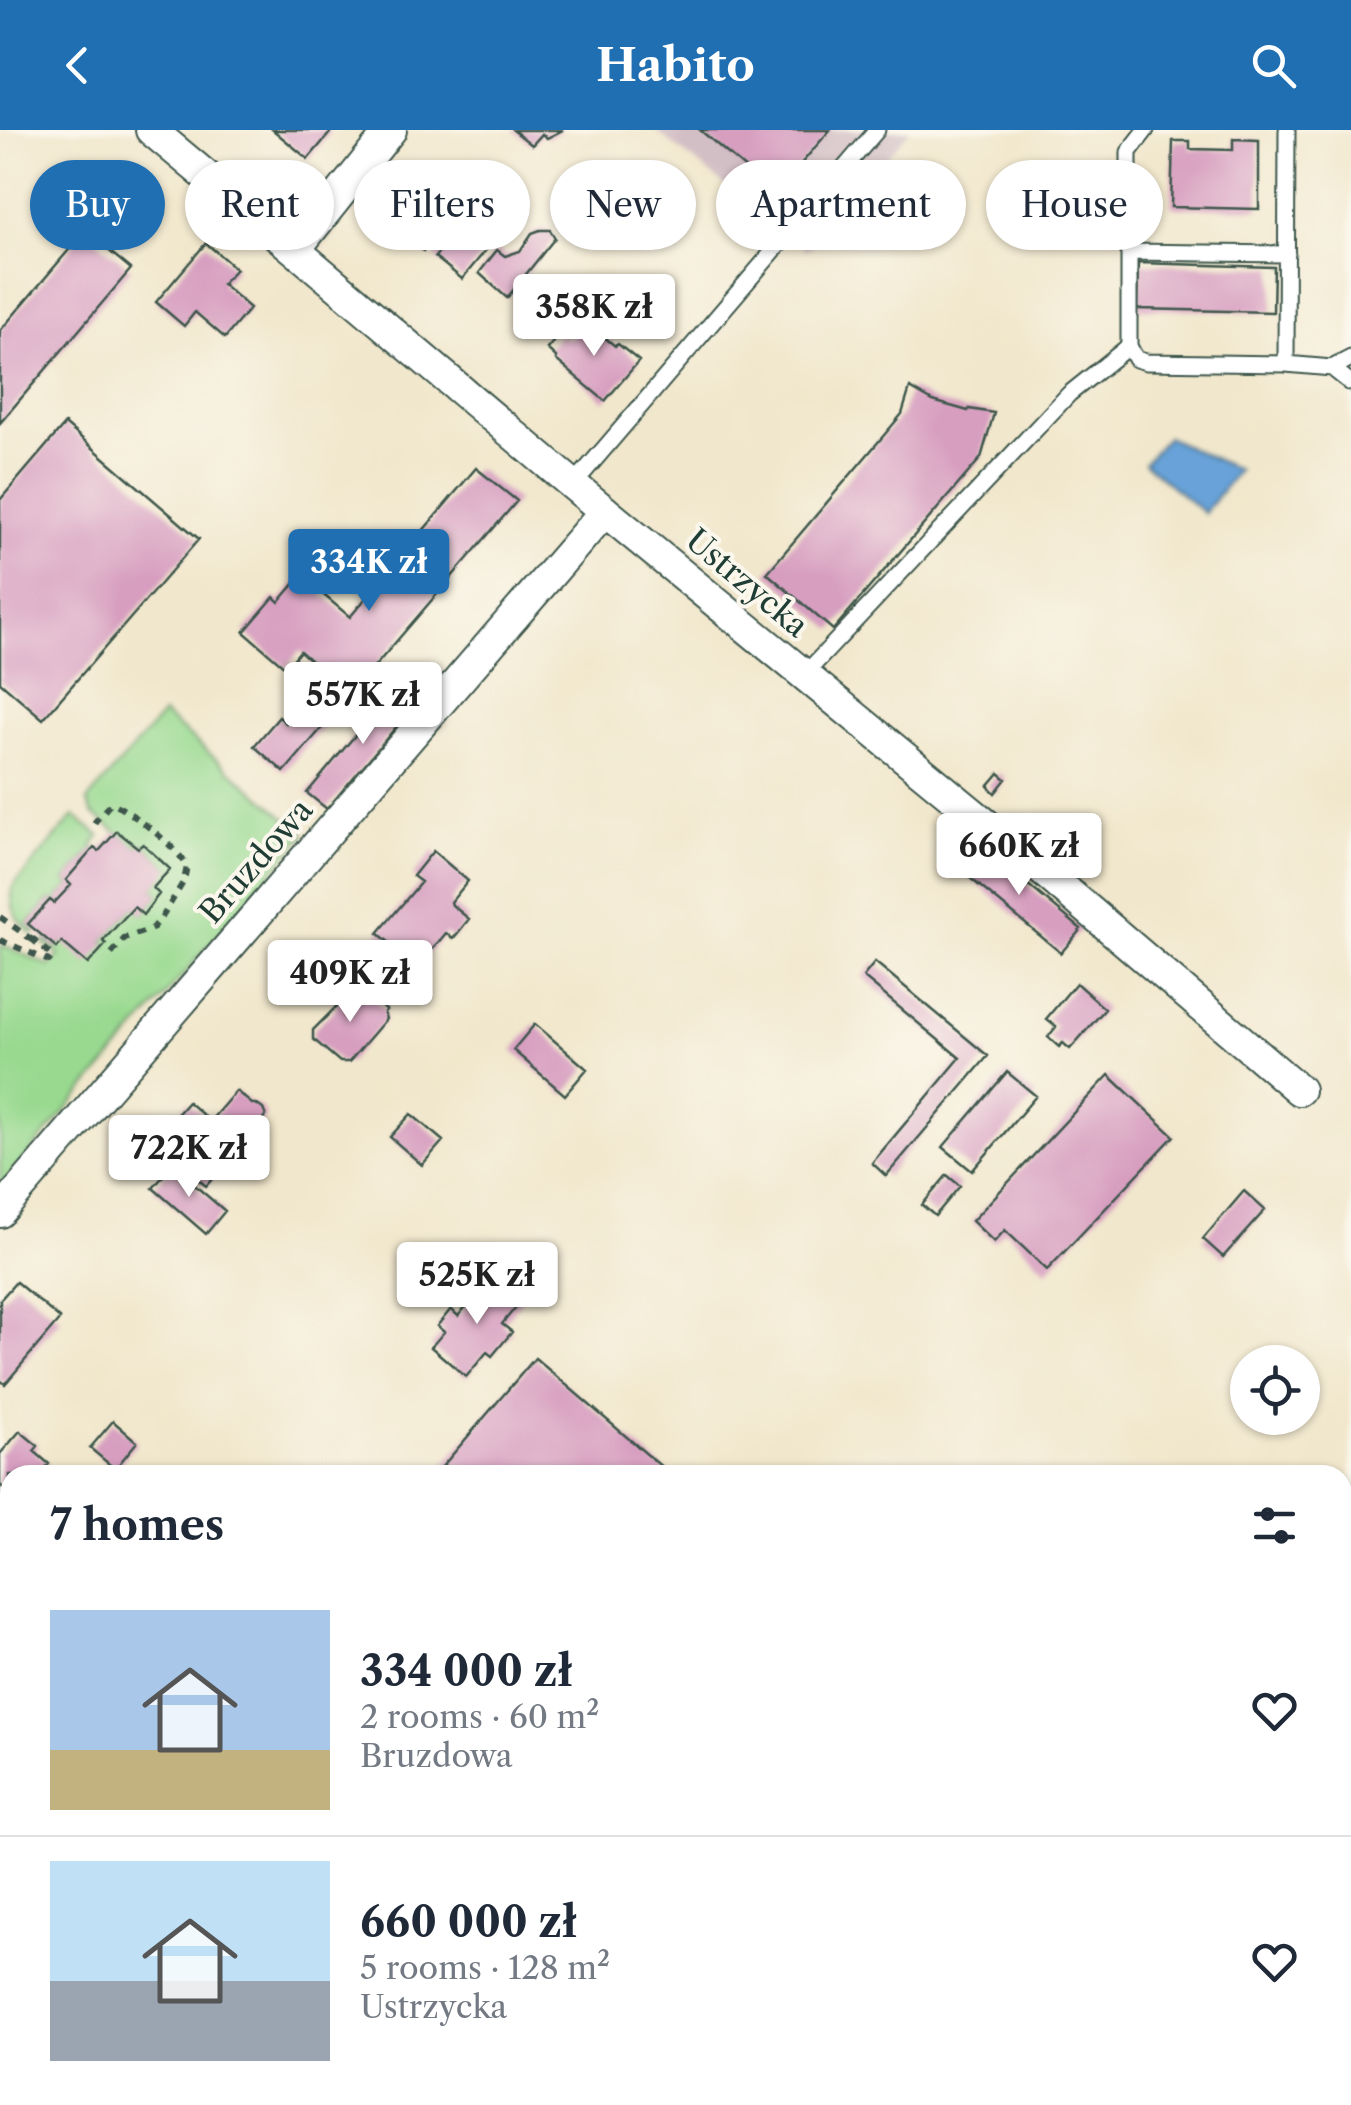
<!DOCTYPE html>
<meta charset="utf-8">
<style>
:root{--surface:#fff;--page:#f6f6f7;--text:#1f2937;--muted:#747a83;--line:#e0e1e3;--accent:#1f6fb2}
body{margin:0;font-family:"Libre Caslon Text",serif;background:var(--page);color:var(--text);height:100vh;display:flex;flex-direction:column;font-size:38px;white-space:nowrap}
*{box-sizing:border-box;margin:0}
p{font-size:32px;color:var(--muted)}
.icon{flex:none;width:55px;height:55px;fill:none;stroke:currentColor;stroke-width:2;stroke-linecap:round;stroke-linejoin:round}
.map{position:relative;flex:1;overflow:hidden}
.sheet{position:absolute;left:0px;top:1335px;width:1352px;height:640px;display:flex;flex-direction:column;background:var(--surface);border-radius:30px 30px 0 0;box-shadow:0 2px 8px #0004}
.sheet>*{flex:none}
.guide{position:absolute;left:30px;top:30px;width:1292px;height:90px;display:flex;gap:20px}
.controls{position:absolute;left:1230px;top:1215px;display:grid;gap:20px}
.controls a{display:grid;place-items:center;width:90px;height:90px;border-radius:50%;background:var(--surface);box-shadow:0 2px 8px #0004;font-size:50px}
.price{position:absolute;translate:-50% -85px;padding:0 22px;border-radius:10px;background:#fff;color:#222;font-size:32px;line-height:65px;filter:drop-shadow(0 2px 5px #0008)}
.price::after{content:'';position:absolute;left:50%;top:60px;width:30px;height:22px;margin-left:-15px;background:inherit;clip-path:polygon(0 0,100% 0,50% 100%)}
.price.selected{background:var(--accent);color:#fff}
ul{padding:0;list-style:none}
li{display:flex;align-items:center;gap:30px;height:250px;padding:0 50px}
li+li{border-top:2px solid var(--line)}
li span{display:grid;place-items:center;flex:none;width:280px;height:200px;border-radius:0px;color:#555}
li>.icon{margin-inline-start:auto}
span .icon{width:120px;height:120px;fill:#fffc;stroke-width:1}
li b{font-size:42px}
h2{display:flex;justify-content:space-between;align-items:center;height:120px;padding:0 50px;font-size:42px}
.tag{padding:0 35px;border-radius:45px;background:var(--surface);box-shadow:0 2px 8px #0004;font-size:35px;line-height:90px}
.tag.selected{background:var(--accent);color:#fff}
header{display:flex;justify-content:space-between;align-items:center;height:130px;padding:0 50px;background:var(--accent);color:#fff;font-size:45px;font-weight:700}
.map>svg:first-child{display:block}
.industrial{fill:#d2bec5}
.green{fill:#98d98f;stroke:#5c8b62;stroke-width:2.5}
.water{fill:#68a2d8;stroke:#447086;stroke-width:2.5}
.building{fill:#d79ec0}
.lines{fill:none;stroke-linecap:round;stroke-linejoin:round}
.lane-casing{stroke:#3e564b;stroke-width:19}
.street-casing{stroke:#3e564b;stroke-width:34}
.path{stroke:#3e564b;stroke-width:6;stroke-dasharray:8 8;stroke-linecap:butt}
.lane{stroke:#fff;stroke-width:15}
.street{stroke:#fff;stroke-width:30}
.labels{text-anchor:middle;stroke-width:8;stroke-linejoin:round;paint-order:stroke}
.street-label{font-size:32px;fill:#1f3d34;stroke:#fbf7ec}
</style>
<header><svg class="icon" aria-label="back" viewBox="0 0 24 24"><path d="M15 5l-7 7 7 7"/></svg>Habito<svg class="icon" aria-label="search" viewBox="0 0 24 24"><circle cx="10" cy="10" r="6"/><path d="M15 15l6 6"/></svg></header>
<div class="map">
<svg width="1351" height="1975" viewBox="0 0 1351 1975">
<rect width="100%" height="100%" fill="#fbf7ec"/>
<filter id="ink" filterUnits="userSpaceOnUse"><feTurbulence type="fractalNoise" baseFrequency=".01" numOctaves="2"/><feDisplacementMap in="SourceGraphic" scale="20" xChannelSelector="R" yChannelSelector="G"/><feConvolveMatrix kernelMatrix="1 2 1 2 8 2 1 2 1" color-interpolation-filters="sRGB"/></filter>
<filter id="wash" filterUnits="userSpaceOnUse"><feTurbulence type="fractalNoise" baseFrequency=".0048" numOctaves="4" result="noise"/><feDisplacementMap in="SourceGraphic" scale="40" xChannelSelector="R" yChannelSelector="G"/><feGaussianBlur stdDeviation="2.25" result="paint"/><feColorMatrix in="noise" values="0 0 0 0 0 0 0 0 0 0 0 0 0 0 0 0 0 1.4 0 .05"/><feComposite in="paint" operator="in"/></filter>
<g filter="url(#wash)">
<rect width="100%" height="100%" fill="#f1e7cc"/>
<!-- industrial -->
<path class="industrial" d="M655 0H910L807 121Z"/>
<!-- green -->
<path class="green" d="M163 584 305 704 0 1057V818L3 815 50 836 59 825 44 813 46 810 57 818 62 812 106 814 103 811 134 777 143 784 159 764 153 758 169 738 143 714 138 718 93 684 87 671Z
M74 686 100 706 93 715 94 718 66 750 71 755 54 773 50 770 28 794 36 801 32 804C17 791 9 778 13 757Z"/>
<!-- water -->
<path class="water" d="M1167 307 1238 340 1204 383 1144 333Z"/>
<g id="blocks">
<!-- building -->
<path class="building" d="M273 0H327L330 3 308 29Z
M513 0H563L547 8 542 4 532 15Z
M700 0H830L775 64Z
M1233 9 1259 10V79L1171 77 1173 11H1190V19L1233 20Z
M443 38 471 61 453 84 491 114 462 149 435 127 438 123 428 114 423 121 395 98 408 81V75L414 67 421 66Z
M540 100H550L555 108 507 168 479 143 497 120 505 126 520 121 532 103Z
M85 101 131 139 0 293V201Z
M206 113 236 139 222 154 250 178 225 208 195 182 184 196 156 172Z
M1138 133 1274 137 1273 182 1137 179Z
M588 188 604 201 603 206 615 216 618 214 639 231 605 271 556 230V227L547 219 561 203 569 210Z
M910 258 933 271 968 281 969 279 994 283 981 328 833 500 767 443 902 284Z
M65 294 199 409 43 589 0 552V370Z
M476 338 517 371 284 642 254 616 279 587 286 593 327 545 300 521 286 538 244 502 274 467 279 472 301 446 350 487Z
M398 554 418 571 327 679 307 663Z
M999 643 1006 649 995 663 988 656Z
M117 701 138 718 143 714 170 739 153 758 159 764 143 785 134 777 103 811 106 814 88 834 62 812 57 818 28 794 50 770 54 773 71 755 66 750 94 718 99 721Z
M978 713 1081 799 1061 823 958 738Z
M433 721 468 751 451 772 452 775 469 789 453 809 446 803 418 837 378 803 421 752 413 746Z
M875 832 988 926 886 1046 872 1033 960 928 863 847Z
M1076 853 1105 879 1070 919 1063 913 1059 917 1048 907 1056 897 1046 889Z
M358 857 386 880 384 882 386 889 349 932H340L313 909V900L337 876 335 875 350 858Z
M535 894 587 939 565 965 513 920Z
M1007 942 1036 966 972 1041 943 1017Z
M1109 945 1174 1006 1047 1140 1005 1100 994 1112 972 1091Z
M236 961 252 974H256L263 979 266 986 253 1001 262 1009 242 1033 233 1025 206 1056 176 1031 189 1015 167 996 188 972 210 991Z
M411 984 443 1011 422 1035 390 1007Z
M172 1036 225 1081 206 1104 153 1058Z
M947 1045 960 1056 935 1086 922 1075Z
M1244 1061 1265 1080 1223 1127 1203 1109Z
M492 1146 521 1171 502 1194 512 1202 492 1226 487 1222 466 1247 431 1217 444 1202 437 1196 451 1179 458 1186Z
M16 1152 60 1189 5 1254 0 1250V1170Z
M535 1228 671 1345H435Z
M113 1291 137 1312 115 1339 90 1318Z
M20 1301 38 1316 34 1321 49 1334 40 1345H10V1364L0 1355V1324Z"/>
</g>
</g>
<g filter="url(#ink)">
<use href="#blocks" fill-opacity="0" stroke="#3e564b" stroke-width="2.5"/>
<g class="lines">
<defs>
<path id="lane" d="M1146 0 1129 22V216L1136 229 1146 232 1286 234 1332 238 1351 253
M1129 122 1287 124
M1286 234 1287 0
M1332 238 1351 228
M573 355 877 0
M804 545 1069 264 1129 216"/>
<path id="street" d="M151 0 295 120 573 355 1049 746 1299 960
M295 120 391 0
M0 1082 605 381"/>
</defs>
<!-- lane casing -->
<use href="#lane" class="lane-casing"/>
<!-- street casing -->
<use href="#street" class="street-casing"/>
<!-- path -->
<path class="path" d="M94 693 110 674H114C135 685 176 716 187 736L184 751 161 789 152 799 125 808 109 827
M0 787 34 811
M0 810 49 831 53 826 34 811 40 804"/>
<!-- lane -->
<use href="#lane" class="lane"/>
<!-- street -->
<use href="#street" class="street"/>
</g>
</g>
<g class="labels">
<!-- street labels -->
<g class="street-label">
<text transform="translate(747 453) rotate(40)" y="11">Ustrzycka</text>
<text transform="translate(256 731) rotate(-49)" y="11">Bruzdowa</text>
</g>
</g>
</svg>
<div class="controls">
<a><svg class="icon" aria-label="locate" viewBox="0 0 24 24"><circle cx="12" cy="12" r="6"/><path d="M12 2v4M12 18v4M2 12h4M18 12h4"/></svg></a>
</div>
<b class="price" style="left:594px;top:229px">358K zł</b>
<b class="price selected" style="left:369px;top:484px">334K zł</b>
<b class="price" style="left:363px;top:617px">557K zł</b>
<b class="price" style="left:1019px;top:768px">660K zł</b>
<b class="price" style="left:350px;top:895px">409K zł</b>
<b class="price" style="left:189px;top:1070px">722K zł</b>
<b class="price" style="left:477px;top:1197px">525K zł</b>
<div class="guide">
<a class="tag selected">Buy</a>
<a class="tag">Rent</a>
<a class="tag">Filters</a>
<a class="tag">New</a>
<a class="tag">Apartment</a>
<a class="tag">House</a>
</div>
<section class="sheet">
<h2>7 homes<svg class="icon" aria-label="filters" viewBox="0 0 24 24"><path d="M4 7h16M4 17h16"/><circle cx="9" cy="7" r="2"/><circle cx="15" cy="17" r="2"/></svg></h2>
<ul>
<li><span style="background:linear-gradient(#a9c7e8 70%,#c2b280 0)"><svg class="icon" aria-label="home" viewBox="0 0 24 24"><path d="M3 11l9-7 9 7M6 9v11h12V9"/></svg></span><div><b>334 000 zł</b><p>2 rooms · 60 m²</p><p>Bruzdowa</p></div><svg class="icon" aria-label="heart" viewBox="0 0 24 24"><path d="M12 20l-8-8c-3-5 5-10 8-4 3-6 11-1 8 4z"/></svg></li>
<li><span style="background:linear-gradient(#bfe0f5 60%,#9aa5b1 0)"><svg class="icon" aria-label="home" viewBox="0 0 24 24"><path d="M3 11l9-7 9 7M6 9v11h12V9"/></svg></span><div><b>660 000 zł</b><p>5 rooms · 128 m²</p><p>Ustrzycka</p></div><svg class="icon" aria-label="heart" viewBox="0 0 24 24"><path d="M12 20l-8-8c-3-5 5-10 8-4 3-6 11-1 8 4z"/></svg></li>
</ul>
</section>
</div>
